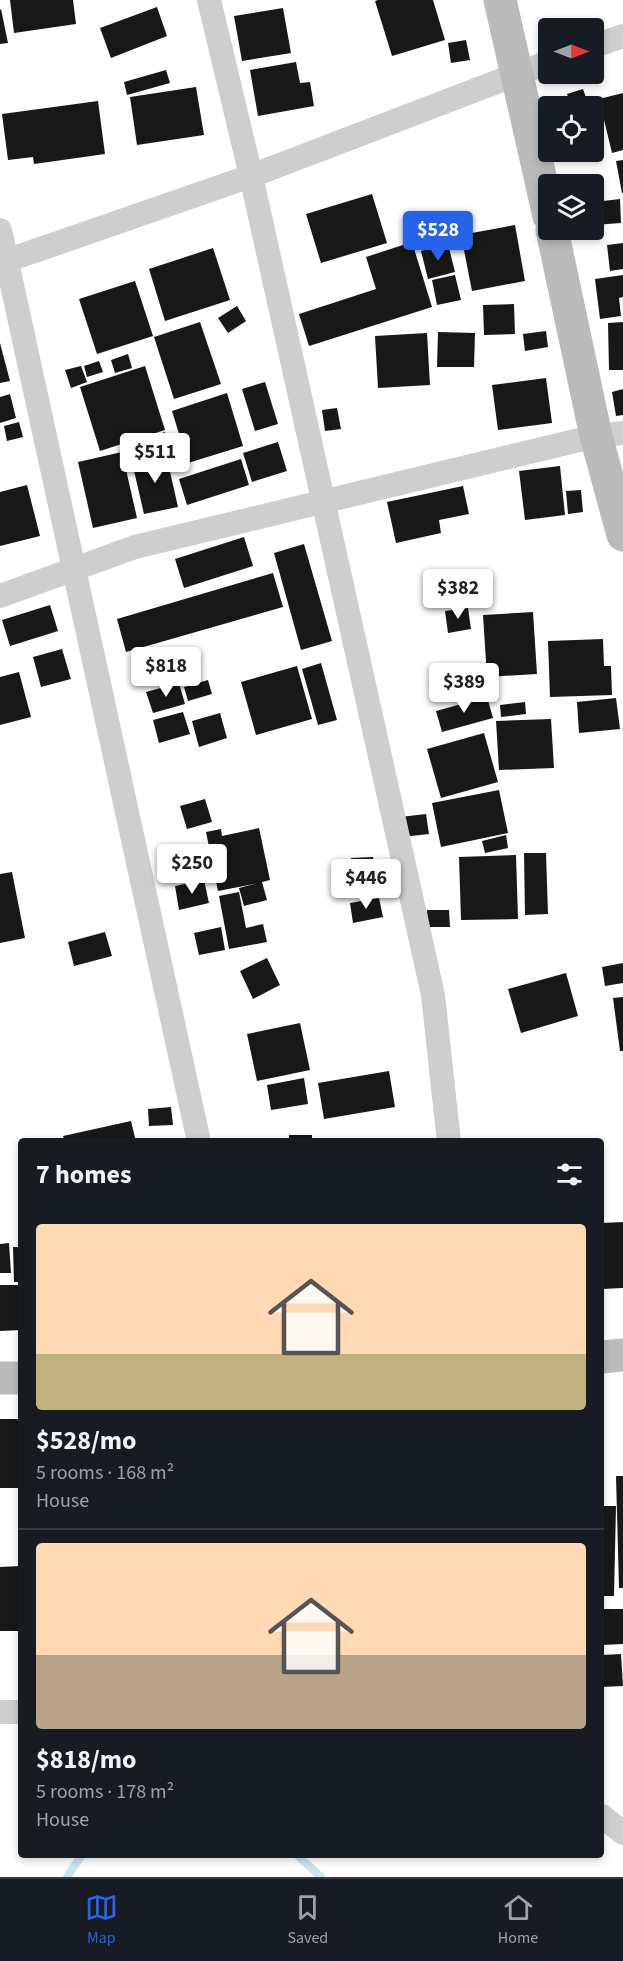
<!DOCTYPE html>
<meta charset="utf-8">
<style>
:root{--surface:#171b24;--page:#20242c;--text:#f1f3f6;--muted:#9ea1a6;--line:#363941;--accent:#2563eb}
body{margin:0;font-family:"Source Sans 3",sans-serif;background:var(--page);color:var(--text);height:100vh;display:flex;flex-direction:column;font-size:22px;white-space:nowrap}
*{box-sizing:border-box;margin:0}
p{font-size:20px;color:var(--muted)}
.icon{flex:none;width:33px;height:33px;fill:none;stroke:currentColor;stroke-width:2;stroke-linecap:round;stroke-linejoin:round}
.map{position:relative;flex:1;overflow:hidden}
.panel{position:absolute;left:18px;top:1138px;width:586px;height:720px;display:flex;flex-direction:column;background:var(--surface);border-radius:6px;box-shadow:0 3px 9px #0003}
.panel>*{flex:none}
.needle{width:39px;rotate:90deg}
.buttons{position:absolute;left:538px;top:18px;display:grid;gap:12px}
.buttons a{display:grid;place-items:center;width:66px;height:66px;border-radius:6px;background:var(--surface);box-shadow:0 3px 9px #0003;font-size:30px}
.price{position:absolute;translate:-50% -51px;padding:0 14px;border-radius:6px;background:#fff;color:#222;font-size:20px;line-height:39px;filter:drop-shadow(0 2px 3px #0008)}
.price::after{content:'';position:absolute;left:50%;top:36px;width:18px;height:14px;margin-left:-9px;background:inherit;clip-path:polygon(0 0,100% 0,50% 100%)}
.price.current{background:var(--accent);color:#fff}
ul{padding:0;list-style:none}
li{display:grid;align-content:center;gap:12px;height:318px;padding:0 18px}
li+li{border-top:2px solid var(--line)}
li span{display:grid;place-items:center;height:186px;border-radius:6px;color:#555}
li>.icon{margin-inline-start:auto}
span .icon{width:108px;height:108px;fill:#fffc;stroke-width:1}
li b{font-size:26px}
h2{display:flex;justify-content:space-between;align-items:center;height:72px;padding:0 18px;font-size:26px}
.menu{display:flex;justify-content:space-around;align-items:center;height:84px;border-top:2px solid var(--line);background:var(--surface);font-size:16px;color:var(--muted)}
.menu a{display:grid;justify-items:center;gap:3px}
.menu .current{color:var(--accent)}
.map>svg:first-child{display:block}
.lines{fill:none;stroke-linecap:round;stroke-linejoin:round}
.stream{stroke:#cce2ed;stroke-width:8}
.building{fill:#181818}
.street{stroke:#cecece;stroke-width:24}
.secondary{stroke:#bbb;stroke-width:33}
</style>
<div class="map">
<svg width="623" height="1877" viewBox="0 0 623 1877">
<rect width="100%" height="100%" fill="#fff"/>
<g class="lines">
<!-- stream -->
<path class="stream" d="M298 1856 321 1877
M67 1877 81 1856"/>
</g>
<!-- building -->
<path class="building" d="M10 0H73L76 24 14 33Z
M378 0H433L445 40 392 56 375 1Z
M157 7 167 36 111 58 100 28Z
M283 8 291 53 242 61 234 16Z
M1 9 8 43 0 44V10Z
M466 40 470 60 451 63 448 43Z
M296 62 300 83 310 82 314 106 258 116 250 70Z
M166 70 170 83 127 95 124 82Z
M196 87 204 135 137 145 130 97Z
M583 89 589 106H571L567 94Z
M623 93V150L612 153 599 99Z
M98 101 105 154 34 164 33 157 8 160 2 114Z
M623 160V193H622L616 161Z
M602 183 603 201 620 199 621 223 594 225V184Z
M372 194 387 243 321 263 306 214Z
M515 225 525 281 472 291 461 235Z
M412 242 432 307 309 346 299 314 376 289 366 257Z
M623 243V269L610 271 607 245Z
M448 244 455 272 428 279 421 251Z
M213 248 230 300 165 321 149 269Z
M455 275 461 300 437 305 432 280Z
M623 275V297L619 298 621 316 600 319 595 279Z
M135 281 153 336 97 354 79 299Z
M514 304 515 334 484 335 483 305Z
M237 306 246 321 228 333 218 318Z
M200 322 221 384 174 399 154 337Z
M623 322V370H609L608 323Z
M546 331 548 347 525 351 523 334Z
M438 332 475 333 474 367H437Z
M427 333 430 385 378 388 375 336Z
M0 343 10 381 0 383Z
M128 354 132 368 115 373 111 360Z
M99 361 103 372 87 377 84 366Z
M81 366 87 382 71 388 65 370Z
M145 366 165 430 100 451 80 387Z
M546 378 552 423 498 430 492 385Z
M265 382 278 424 255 431 242 389Z
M623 389V415L616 416 612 392Z
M227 393 243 446 188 463 172 411Z
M10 394 16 418 0 423V397Z
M337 408 341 429 325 431 322 410Z
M19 422 23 437 7 441 4 426Z
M165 432 169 447 133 458 128 444Z
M278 442 287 471 252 482 243 453Z
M122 452 137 518 93 528 78 462Z
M166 454 178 507 144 514 132 462Z
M241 459 249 485 187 505 179 479Z
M560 466 565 515 525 520 519 471Z
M27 485 40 536 0 546V492Z
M463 486 469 514 439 520 441 533 396 543 387 502Z
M581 490 583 512 568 514 566 491Z
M244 537 253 566 184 588 175 559Z
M304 544 332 641 301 650 274 553Z
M273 573 283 607 126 652 117 619Z
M50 605 58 631 10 646 2 620Z
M468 608 471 629 448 633 445 611Z
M533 612 537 674 487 677 483 615Z
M603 639 604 666H611L612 695 550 697 548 641Z
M62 649 71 679 41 687 33 657Z
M321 663 337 720 318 725 302 669Z
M297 666 312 719 256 735 241 682Z
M19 672 31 717 0 725V677Z
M208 680 212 694 188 701 184 687Z
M179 683 185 704 153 713 146 692Z
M487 697 493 718 442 732 436 711Z
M616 698 620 729 579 733 577 702Z
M525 702 526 714 501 717 500 705Z
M183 712 190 734 159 743 153 720Z
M220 713 227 738 199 747 192 721Z
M551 719 554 768 499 770 496 721Z
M484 733 498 782 441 798 427 749Z
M499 790 508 833 441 847 432 803Z
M205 799 212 822 187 829 180 806Z
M426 814 429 834 402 837 400 817Z
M259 828 270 880 262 882 267 900 244 906 239 888 254 884 218 891 206 832 221 829 222 836Z
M506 835 508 848 485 853 482 841Z
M524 853H546L548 914 525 915Z
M516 855 518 919 461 920 459 857Z
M373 857 375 883 353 884 351 858Z
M12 872 25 938 0 943V874Z
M204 880 209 903 179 910 175 886Z
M239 892 246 928 263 924 267 942 229 949 219 896Z
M379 898 383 917 353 923 350 903Z
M427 910H449L450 927H428Z
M221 927 225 950 199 955 194 933Z
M105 932 112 956 74 966 68 942Z
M267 958 280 985 253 999 240 971Z
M623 963V983L605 986 602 967Z
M566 973 578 1016 521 1033 508 989Z
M623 997V1051H620L613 998Z
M300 1023 310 1070 257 1081 247 1034Z
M389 1071 395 1107 324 1119 318 1083Z
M304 1078 308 1104 271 1110 267 1085Z
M171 1107 173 1125 149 1126 148 1109Z
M131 1121 136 1142H65L63 1136Z
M289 1135H312V1142H289Z
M623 1222V1288L602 1289V1223Z
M9 1243 11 1273H0V1244Z
M13 1247H21V1282H14Z
M0 1285H21V1330L0 1331Z
M0 1419H21V1488H0Z
M616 1476H623V1588H619Z
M602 1506H616L614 1596H602Z
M21 1566V1631H0V1567Z
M602 1609H623V1644L602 1645Z
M621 1654 623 1686 602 1687V1655Z"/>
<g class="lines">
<!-- street -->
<path class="street" d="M209 0 251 176 433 995 449 1142
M594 46 623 36
M0 230 199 1142
M0 263 251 176 549 62
M0 596 135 547 596 436 623 433
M0 1712H21
M602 1816 623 1833"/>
<!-- secondary -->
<path class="secondary" d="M500 0 549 216
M552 230 596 436 623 535
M602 1357 623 1355
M0 1378H21"/>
</g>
</svg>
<div class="buttons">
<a><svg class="needle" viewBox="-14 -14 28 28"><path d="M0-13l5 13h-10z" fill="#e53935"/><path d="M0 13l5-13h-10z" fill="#9ea1a6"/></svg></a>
<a><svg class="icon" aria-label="locate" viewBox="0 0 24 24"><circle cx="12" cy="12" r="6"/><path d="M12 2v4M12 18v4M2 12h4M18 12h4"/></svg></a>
<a><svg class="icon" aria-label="layers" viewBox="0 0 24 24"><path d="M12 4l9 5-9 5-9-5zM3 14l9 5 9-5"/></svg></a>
</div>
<b class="price current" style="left:438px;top:262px">$528</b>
<b class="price" style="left:155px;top:484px">$511</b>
<b class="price" style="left:458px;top:620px">$382</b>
<b class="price" style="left:166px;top:698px">$818</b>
<b class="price" style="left:464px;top:714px">$389</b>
<b class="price" style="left:192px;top:895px">$250</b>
<b class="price" style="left:366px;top:910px">$446</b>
<section class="panel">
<h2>7 homes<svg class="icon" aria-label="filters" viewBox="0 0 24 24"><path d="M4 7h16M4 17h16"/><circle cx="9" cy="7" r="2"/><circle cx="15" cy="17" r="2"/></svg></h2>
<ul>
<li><span style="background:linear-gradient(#ffd9b3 70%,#c2b280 0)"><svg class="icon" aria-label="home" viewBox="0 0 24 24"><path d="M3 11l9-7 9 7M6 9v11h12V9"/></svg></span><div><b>$528/mo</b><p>5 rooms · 168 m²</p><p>House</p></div></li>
<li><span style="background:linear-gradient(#ffd9b3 60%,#b9a48a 0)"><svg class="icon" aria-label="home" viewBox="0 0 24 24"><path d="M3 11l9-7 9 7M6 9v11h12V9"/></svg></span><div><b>$818/mo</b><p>5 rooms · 178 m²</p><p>House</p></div></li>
</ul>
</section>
</div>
<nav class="menu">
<a class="current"><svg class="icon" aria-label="map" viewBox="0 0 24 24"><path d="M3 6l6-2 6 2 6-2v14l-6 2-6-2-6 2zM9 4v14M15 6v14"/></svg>Map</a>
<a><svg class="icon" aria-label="saved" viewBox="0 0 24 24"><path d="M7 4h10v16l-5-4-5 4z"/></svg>Saved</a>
<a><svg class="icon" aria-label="home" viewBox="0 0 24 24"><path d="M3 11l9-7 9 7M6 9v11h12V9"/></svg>Home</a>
</nav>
